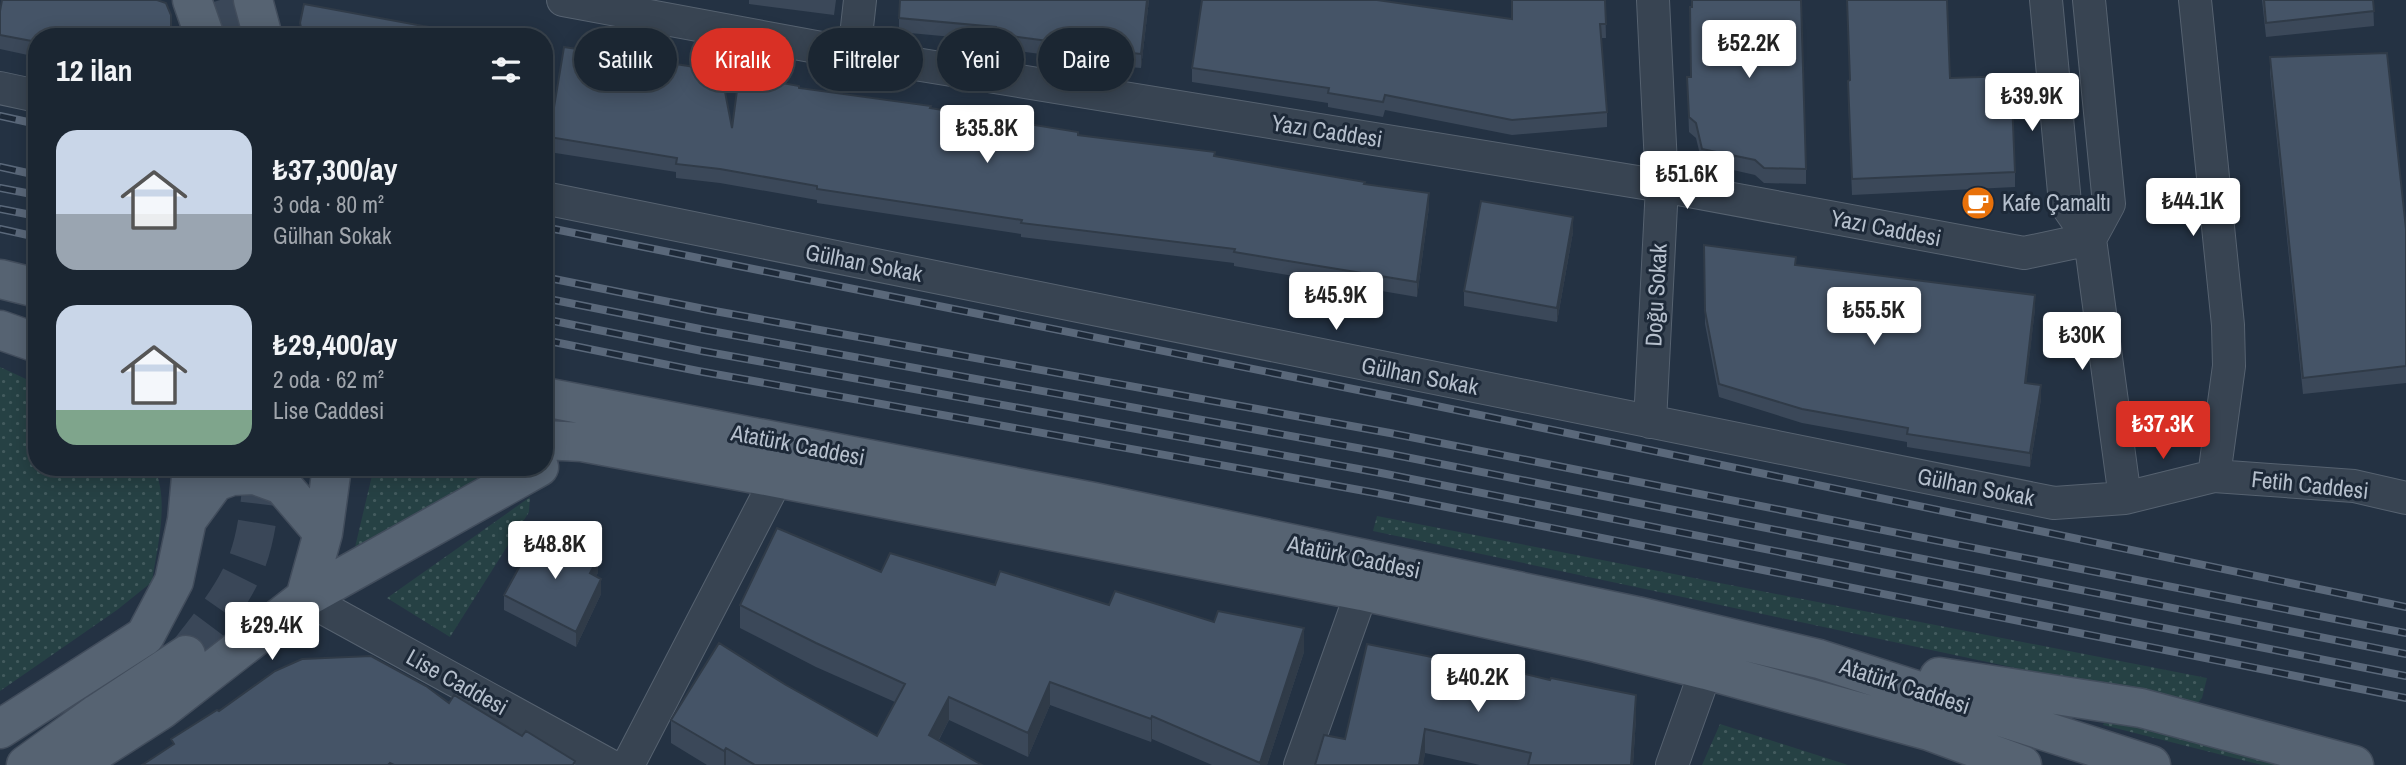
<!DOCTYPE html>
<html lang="tr">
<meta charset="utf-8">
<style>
:root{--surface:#1b2632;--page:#28323e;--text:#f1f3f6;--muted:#a0a5ac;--line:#39434d;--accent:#d93025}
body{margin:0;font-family:"Archivo Narrow",sans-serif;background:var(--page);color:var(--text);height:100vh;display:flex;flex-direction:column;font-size:26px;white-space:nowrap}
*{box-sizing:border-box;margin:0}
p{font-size:23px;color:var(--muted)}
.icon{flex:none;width:38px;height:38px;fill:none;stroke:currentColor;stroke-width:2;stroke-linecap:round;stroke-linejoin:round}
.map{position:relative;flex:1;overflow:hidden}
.panel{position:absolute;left:28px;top:28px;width:525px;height:448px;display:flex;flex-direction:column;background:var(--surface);border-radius:28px;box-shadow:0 4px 18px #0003,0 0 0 2px var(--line)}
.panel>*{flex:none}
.guide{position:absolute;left:574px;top:28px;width:665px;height:63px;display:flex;gap:14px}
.price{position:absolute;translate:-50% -60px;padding:0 16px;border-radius:7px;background:#fff;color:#222;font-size:23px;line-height:46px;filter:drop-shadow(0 2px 4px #0008)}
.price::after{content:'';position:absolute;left:50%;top:42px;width:21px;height:16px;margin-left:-10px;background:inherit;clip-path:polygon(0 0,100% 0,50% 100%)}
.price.active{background:var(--accent);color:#fff}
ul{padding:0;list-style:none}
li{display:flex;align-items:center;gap:21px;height:175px;padding:0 28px}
li span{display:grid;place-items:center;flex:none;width:196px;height:140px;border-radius:21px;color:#555}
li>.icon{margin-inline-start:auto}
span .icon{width:84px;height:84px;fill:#fffc;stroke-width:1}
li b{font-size:30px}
h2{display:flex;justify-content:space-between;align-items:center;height:84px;padding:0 28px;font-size:30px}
.chip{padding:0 24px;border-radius:32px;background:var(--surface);box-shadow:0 4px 18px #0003,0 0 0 2px var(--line);font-size:24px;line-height:63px}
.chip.active{background:var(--accent);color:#fff}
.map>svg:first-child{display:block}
.grass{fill:url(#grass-dots)}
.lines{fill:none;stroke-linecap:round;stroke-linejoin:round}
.major-tunnel{stroke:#3a4758;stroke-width:38;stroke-dasharray:38 19;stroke-linecap:butt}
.minor-casing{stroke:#566270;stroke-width:34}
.major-casing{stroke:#424d5c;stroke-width:41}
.minor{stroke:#384452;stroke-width:32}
.major{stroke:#566372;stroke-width:38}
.rail-casing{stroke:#5a687a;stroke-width:8}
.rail{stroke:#1d2938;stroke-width:5;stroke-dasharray:16;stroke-linecap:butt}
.wall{fill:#3b4859}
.shaded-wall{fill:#303b48}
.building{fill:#455467;stroke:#303b48;stroke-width:2}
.labels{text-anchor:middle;stroke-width:6;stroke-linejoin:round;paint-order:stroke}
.street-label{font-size:23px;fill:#b5bfcc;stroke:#1d2938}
.poi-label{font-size:23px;fill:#b5bfcc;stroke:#1d2938;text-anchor:start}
</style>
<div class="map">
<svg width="2406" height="765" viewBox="0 0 2406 765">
<defs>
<pattern id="grass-dots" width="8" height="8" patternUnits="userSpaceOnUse" patternTransform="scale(1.75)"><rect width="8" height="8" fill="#264144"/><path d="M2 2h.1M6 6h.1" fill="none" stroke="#435b5e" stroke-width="1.8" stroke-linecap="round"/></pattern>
</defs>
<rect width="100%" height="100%" fill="#243243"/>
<!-- grass -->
<path class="grass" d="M0 367 37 384V467H154C170 501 157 547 152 582L117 610 0 691Z
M374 467H461L486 472 352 560Z
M530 497 529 512 450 637 387 598Z
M1377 516 2207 678 2202 698 2195 706 2133 693 1373 531Z
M2106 717 2321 765H2262L2103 725Z
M1720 724 1848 765H1702Z"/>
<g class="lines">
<!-- major-tunnel -->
<path class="major-tunnel" d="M220 0 232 37
M186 655C208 626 232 598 246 564 258 534 260 499 263 467"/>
<defs>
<path id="minor" d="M563 0 854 54 1662 186 2024 253 2090 239
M2046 0 2065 203 2090 239 2125 498
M2089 0 2109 204 2090 239
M2195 0 2228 325 2229 366 2214 476
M854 54 860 0
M0 88 37 96
M544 198 2054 503 2125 498 2214 476 2354 486 2406 498
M1650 422 1662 186 1653 0
M305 598 609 765
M628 765 777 478
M1300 765 1362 591
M1672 765 1706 670"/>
<path id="major" d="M192 0 205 37
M253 0 263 37
M0 279 37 288
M0 330 37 343
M544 397 1093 502 1637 616 1819 659 2151 765
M544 440 582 442 777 478 1362 591 1597 643 1706 670 1929 731 2022 765
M187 520 215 482 232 476 255 475 282 485 323 533
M305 598 539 467
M1939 677 2141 708 2354 765
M0 729 145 636 174 581 187 520 192 467
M26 765 98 713 186 655
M75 765 161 710 305 598 323 533 332 467"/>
</defs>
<!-- minor casing -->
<use href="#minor" class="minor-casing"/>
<!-- major casing -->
<use href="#major" class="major-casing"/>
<!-- minor -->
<use href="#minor" class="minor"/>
<!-- major -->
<use href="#major" class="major"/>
<defs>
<path id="rail" d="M0 116 37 124
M0 167 37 175
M0 188 37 195
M0 209 37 216
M544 227 1398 398 2406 607
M0 229 37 237
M544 277 709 310 1390 433 2406 633
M544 298 705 330 1385 453 2406 654
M544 319 702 351 1381 473 2406 676
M544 340 698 371 1376 493 2406 698"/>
</defs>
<!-- rail casing -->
<use href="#rail" class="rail-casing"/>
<!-- rail -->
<use href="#rail" class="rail"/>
</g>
<!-- wall -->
<path class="wall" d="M749 0H836L834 15 749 4Z
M1149 0 1141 68 1093 64V61L996 48V41L899 32V18Z
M1605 0 1606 38H1601L1607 112V127L1512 135 1385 110 1383 117 1328 107V103L1192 82V68L1512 19Z
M1847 0 1950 78 2015 172V187L1852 195 1848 96V81H1850Z
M2262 0H2373L2374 26 2266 37Z
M0 11 37 37V57L0 49Z
M300 23 423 26 496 37H300Z
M2270 57 2406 229V383L2303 394 2270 73Z
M1687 77H1691L1806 169V184L1764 183 1755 175 1702 163 1696 138 1689 132Z
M799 88 931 108 1078 135 1215 156 1365 184 1429 207 1417 297 1234 266V263L1021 237V234L817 203V200L720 183 676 178V172L549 152V137L732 128Z
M1573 232 1557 322 1464 306V291Z
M1704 245 1796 265 2035 309 2026 383 2041 399 2030 467 1907 447V442L1802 423 1719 397 1705 324Z
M881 572 995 585 1109 605 1304 652 1267 765H1212L1152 739 1151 742 1050 705 1028 757 949 720 939 740 982 765H707L671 743V720L786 685 877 736 895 702 816 667 740 628V605Z
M598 573 596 576 601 594 576 647 504 610V595Z
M1550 680 1636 718 1633 765H1480L1425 753 1423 765H1315L1345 739Z"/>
<!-- shaded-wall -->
<path class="shaded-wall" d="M1147 0H1149L1141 68V54Z
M1429 193V207L1417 297V282Z
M1573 217V232L1557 322V308Z
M2035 295V309L2025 396V383Z
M2041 385V399L2030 467V453Z
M598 559V573L590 587V573Z
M601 579V594L576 647V632Z
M1304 628V652L1267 765H1260Z
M1050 682V705L1028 757V733Z
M1636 695V718L1633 765H1631Z
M949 697V720L929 758V735Z
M1152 716V739L1151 742V719Z
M1425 729V753L1423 765H1419Z
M726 748V765H724V751Z"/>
<!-- building -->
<path class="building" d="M2 0H157L166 3 171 15V37H37V42L0 35V11Z
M900 0H1147L1141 54 1093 49 1094 47 996 34V27L899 18Z
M1202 0H1377L1512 19V0H1605L1606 24H1600L1607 112 1512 120 1385 95 1383 102 1328 93 1329 88 1192 68Z
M1692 0H1801L1806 169 1764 168 1755 160 1702 149 1696 123 1689 117 1687 77H1691L1690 7H1692Z
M1847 0H1947L1950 78 2011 76 2015 172 1852 179 1848 81 1850 80Z
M2264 0H2373L2374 11 2266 23Z
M304 4 423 26 496 37H303L300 23Z
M564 47 721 71 732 128 739 75 799 86V88L931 106 930 108 1078 132V135L1215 152 1214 156 1365 182 1364 184 1429 193 1417 282 1234 252 1235 249 1021 223 1022 220 817 189V186L720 169 676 164 677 158 549 137Z
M2387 53 2406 229V366L2303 378 2270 57Z
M1481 201 1573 217 1557 308 1464 291Z
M1704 245 1796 257 1795 265 2035 295 2025 383 2041 385 2030 453 1907 434 1908 428 1802 409 1719 384 1705 311Z
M777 528 881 572 890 553 995 585 1000 571 1109 605 1115 591 1214 622 1218 611 1304 628 1260 763 1152 716 1151 719 1050 682 1028 733 949 697 929 735 982 765H755L726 748 724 751 671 720 719 643 786 685 877 736 905 684 816 643 740 605Z
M539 531 598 559 590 573 601 579 576 632 504 595Z
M1367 644 1462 663 1463 659 1550 680 1551 678 1636 695 1631 765H1528L1531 753 1425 729 1419 765H1315L1324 735 1345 739Z
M371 656 426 686 449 703 454 695 522 736 526 731 575 761 573 765H394L390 763 388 765H142L174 744 171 739 217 710 219 711 275 671 302 659Z"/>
<!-- icons -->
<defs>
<symbol id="cafe-disc" viewBox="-11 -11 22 22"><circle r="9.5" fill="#e8710a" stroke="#1d2938"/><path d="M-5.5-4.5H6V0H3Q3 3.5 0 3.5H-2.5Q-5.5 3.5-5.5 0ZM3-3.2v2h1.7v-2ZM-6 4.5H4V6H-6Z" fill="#fff"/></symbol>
</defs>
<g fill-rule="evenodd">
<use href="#cafe-disc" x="1959" y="184" width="38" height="38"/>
</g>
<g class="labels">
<!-- street labels -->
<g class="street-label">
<text transform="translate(1327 131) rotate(9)" y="8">Yazı Caddesi</text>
<text transform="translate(1886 228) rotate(11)" y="8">Yazı Caddesi</text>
<text transform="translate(864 263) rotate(11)" y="8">Gülhan Sokak</text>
<text transform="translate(1656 295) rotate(-87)" y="8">Doğu Sokak</text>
<text transform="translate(1420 376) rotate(11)" y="8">Gülhan Sokak</text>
<text transform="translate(798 445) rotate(11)" y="8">Atatürk Caddesi</text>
<text transform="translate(2310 485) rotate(6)" y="8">Fetih Caddesi</text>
<text transform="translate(1976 487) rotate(11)" y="8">Gülhan Sokak</text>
<text transform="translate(1354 557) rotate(12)" y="8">Atatürk Caddesi</text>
<text transform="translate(457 682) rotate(29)" y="8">Lise Caddesi</text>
<text transform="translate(1905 686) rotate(18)" y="8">Atatürk Caddesi</text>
</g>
<!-- poi labels -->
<g class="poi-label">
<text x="2002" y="211">Kafe Çamaltı</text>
</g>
</g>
</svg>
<b class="price" style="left:1749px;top:80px">₺52.2K</b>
<b class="price" style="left:2032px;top:133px">₺39.9K</b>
<b class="price" style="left:987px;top:165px">₺35.8K</b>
<b class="price" style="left:1687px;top:211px">₺51.6K</b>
<b class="price" style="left:2193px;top:238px">₺44.1K</b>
<b class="price" style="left:1336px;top:332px">₺45.9K</b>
<b class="price" style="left:1874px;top:347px">₺55.5K</b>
<b class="price" style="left:2082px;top:372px">₺30K</b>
<b class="price active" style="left:2163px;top:461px">₺37.3K</b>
<b class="price" style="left:555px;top:581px">₺48.8K</b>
<b class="price" style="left:272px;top:662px">₺29.4K</b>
<b class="price" style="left:1478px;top:714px">₺40.2K</b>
<div class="guide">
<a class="chip">Satılık</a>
<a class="chip active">Kiralık</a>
<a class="chip">Filtreler</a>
<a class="chip">Yeni</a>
<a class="chip">Daire</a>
</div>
<section class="panel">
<h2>12 ilan<svg class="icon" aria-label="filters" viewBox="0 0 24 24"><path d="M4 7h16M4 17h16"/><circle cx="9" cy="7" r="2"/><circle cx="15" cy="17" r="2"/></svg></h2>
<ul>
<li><span style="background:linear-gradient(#c9d6e8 60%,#9aa5b1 0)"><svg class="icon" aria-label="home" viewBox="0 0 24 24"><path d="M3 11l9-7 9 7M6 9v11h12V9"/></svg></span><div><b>₺37,300/ay</b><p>3 oda · 80 m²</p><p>Gülhan Sokak</p></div></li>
<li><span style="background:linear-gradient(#c9d6e8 75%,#7fa58c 0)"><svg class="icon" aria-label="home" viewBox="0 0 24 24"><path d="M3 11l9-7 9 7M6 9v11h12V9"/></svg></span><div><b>₺29,400/ay</b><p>2 oda · 62 m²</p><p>Lise Caddesi</p></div></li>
</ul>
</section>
</div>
